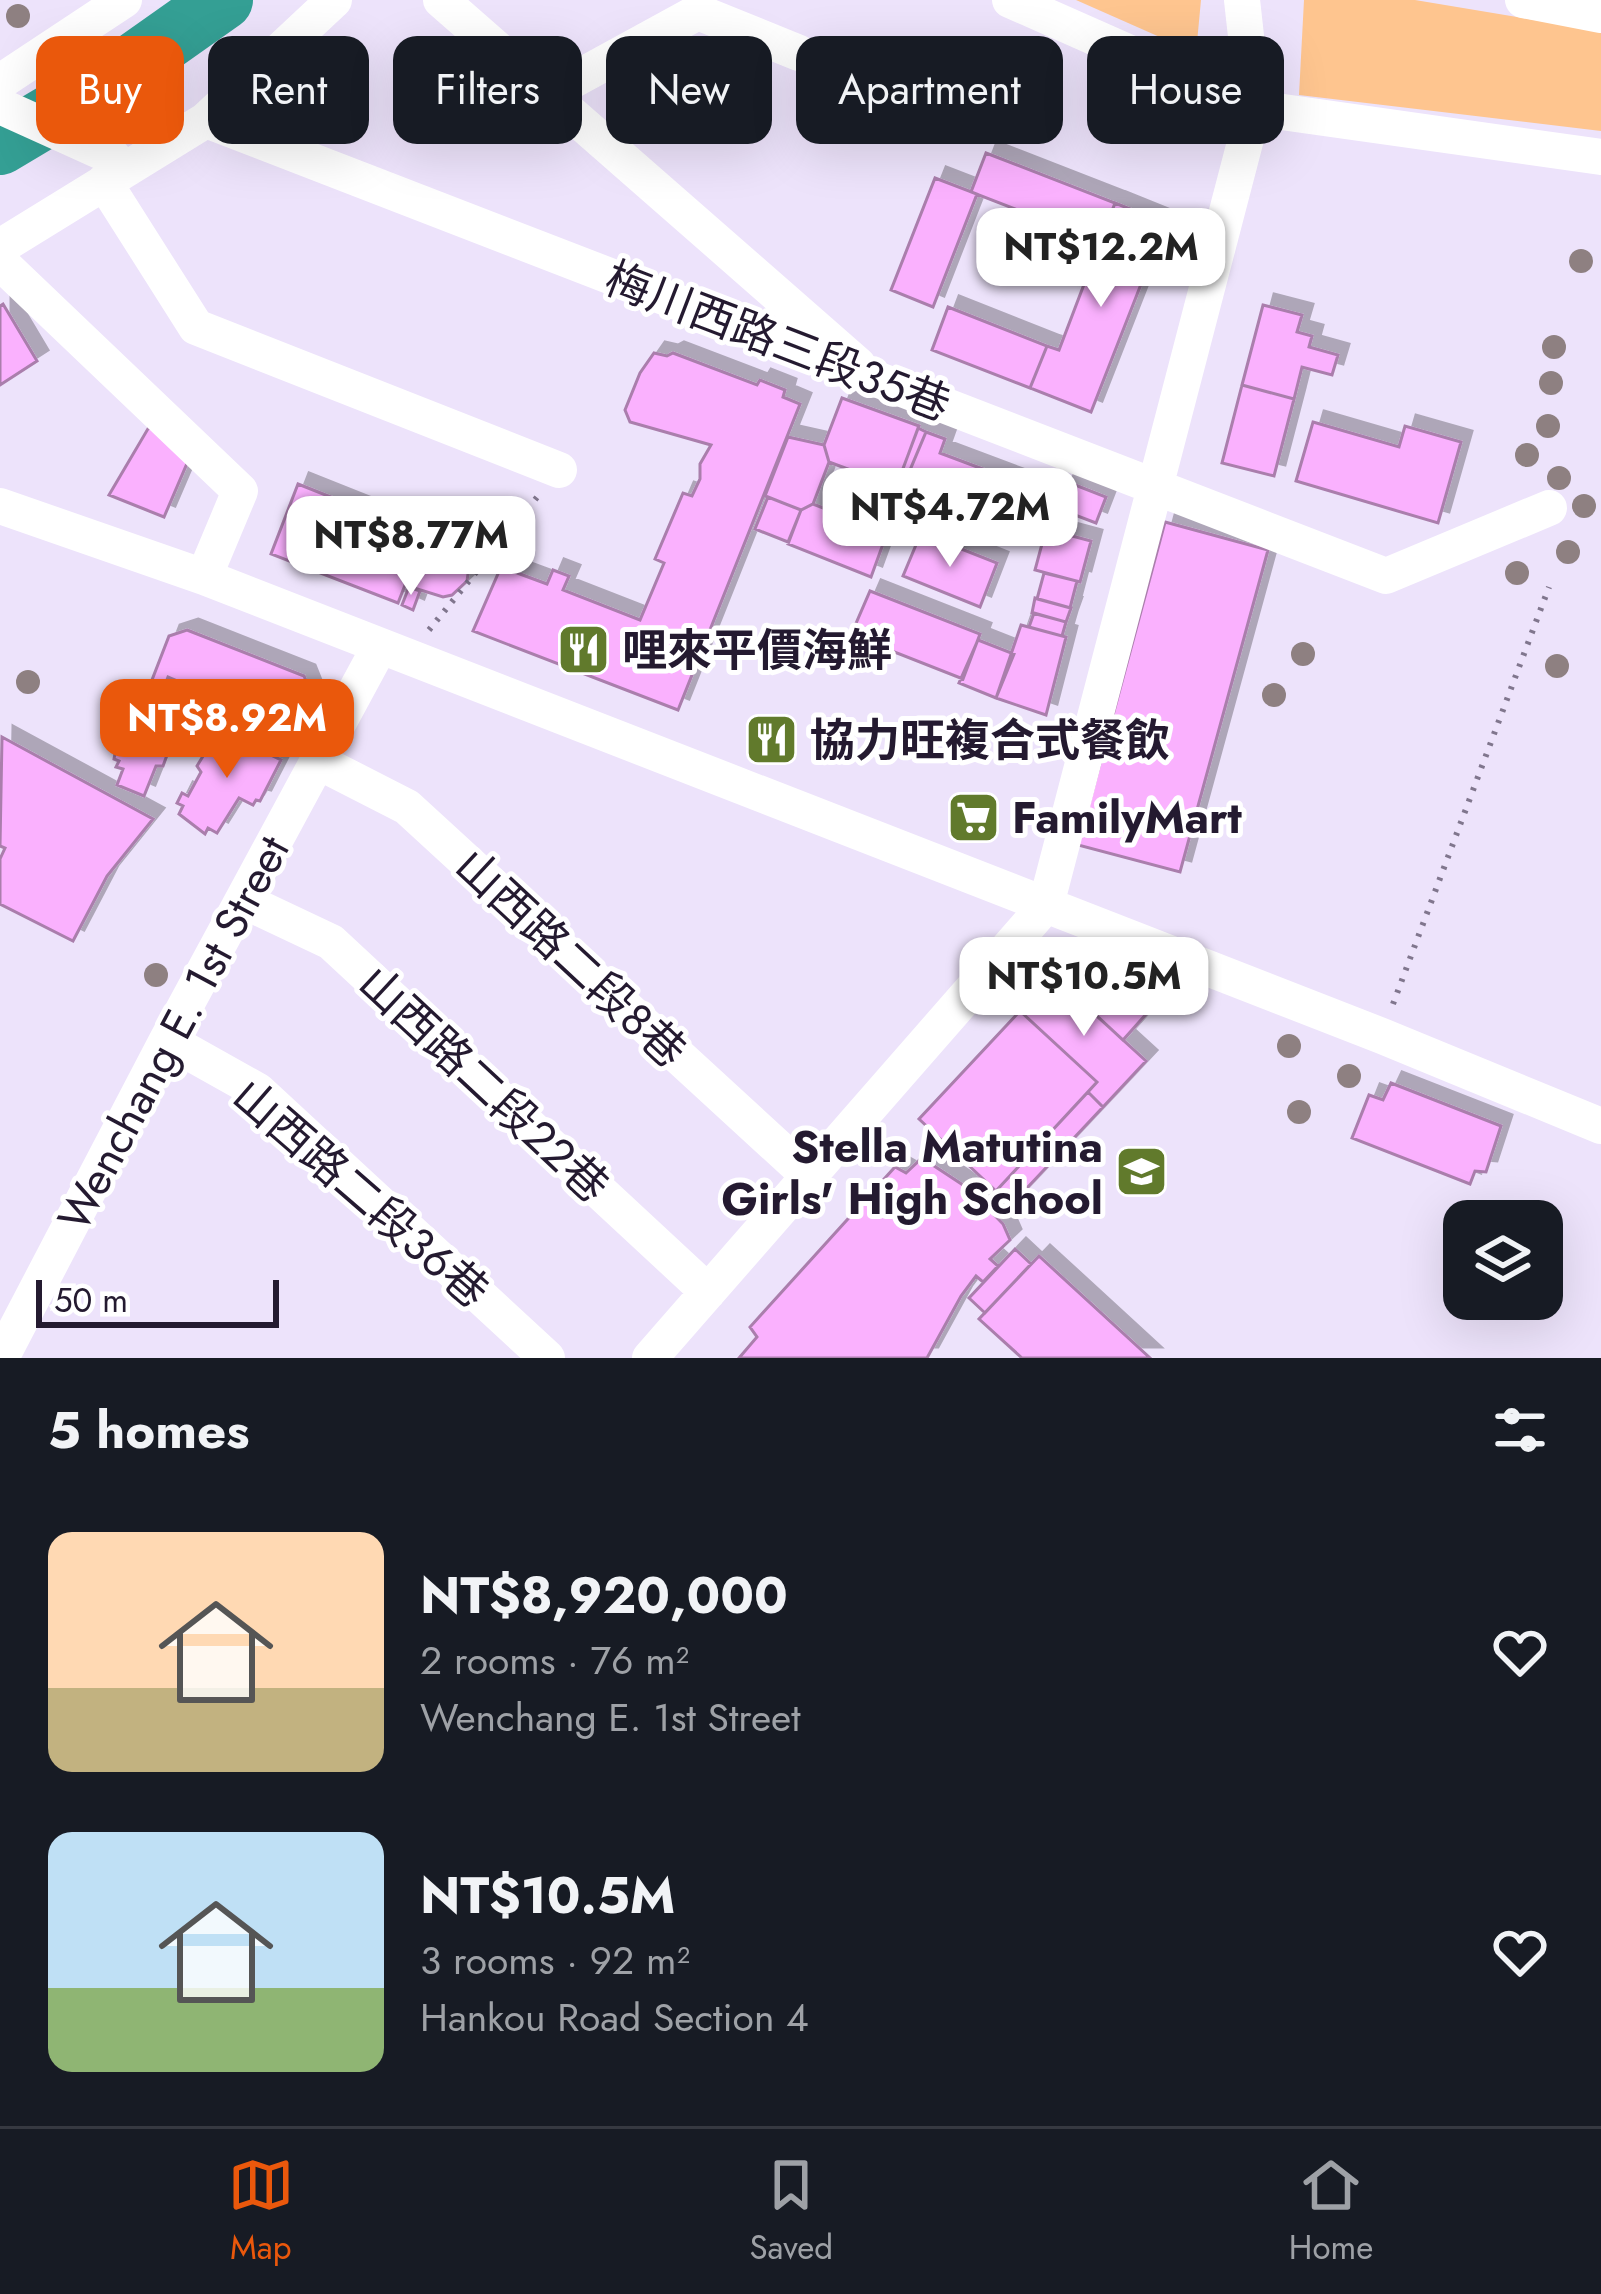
<!DOCTYPE html>
<meta charset="utf-8">
<style>
:root{--surface:#171b24;--page:#20242c;--text:#f1f3f6;--muted:#9ea1a6;--line:#363941;--accent:#ea580c}
body{margin:0;font-family:Jost,"Noto Sans TC",sans-serif;background:var(--page);color:var(--text);height:100vh;display:flex;flex-direction:column;font-size:45px;white-space:nowrap}
*{box-sizing:border-box;margin:0}
p{font-size:39px;color:var(--muted)}
.icon{flex:none;width:66px;height:66px;fill:none;stroke:currentColor;stroke-width:2;stroke-linecap:round;stroke-linejoin:round}
.map{position:relative;height:1358px;overflow:hidden}
.details{display:flex;flex-direction:column;background:var(--surface);flex:1}
.details>*{flex:none}
.guide{position:absolute;left:36px;top:36px;width:1530px;height:108px;display:flex;gap:24px}
.fabs{position:absolute;left:1443px;top:1200px;display:grid;gap:24px}
.fabs a{display:grid;place-items:center;width:120px;height:120px;border-radius:24px;background:var(--surface);box-shadow:0 12px 48px #0002;font-size:60px}
.scale{position:absolute;left:36px;bottom:30px;width:243px;box-sizing:border-box;padding-left:12px;border:6px solid #241a30;border-top:0;font-size:33px;line-height:42px;white-space:nowrap;color:#241a30;-webkit-text-stroke:9px #fff;paint-order:stroke}
.price{position:absolute;translate:-50% -102px;padding:0 27px;border-radius:24px;background:#fff;color:#222;font-size:39px;line-height:78px;filter:drop-shadow(0 3px 6px #0008)}
.price::after{content:'';position:absolute;left:50%;top:72px;width:36px;height:27px;margin-left:-18px;background:inherit;clip-path:polygon(0 0,100% 0,50% 100%)}
.price.active{background:var(--accent);color:#fff}
ul{padding:0;list-style:none}
li{display:flex;align-items:center;gap:36px;height:300px;padding:0 48px}
li span{display:grid;place-items:center;flex:none;width:336px;height:240px;border-radius:24px;color:#555}
li>.icon{margin-inline-start:auto}
span .icon{width:144px;height:144px;fill:#fffc;stroke-width:1}
li b{font-size:51px}
h2{display:flex;justify-content:space-between;align-items:center;height:144px;padding:0 48px;font-size:51px}
.pill{padding:0 42px;border-radius:24px;background:var(--surface);box-shadow:0 12px 48px #0002;font-size:42px;line-height:108px}
.pill.active{background:var(--accent);color:#fff}
.dock{display:flex;justify-content:space-around;align-items:center;height:168px;border-top:3px solid var(--line);background:var(--surface);font-size:33px;color:var(--muted)}
.dock a{display:grid;justify-items:center;gap:6px}
.dock .active{color:var(--accent)}
.map>svg:first-child{display:block}
.green{fill:#fec58f}
.lines{fill:none;stroke-linecap:round;stroke-linejoin:round}
.river{stroke:#349f94;stroke-width:60}
.building{fill:#fab1fe;stroke:#aa7eac;stroke-width:3;filter:url(#shadow)}
.path{stroke:#80768d;stroke-width:6;stroke-dasharray:3 9;stroke-linecap:butt}
.minor{stroke:#fff;stroke-width:36}
.tree{fill:#8e8081}
.labels{text-anchor:middle;stroke-width:10;stroke-linejoin:round;paint-order:stroke}
.street-label{font-size:45px;fill:#241a30;stroke:#fff}
.poi-label{font-size:45px;font-weight:bold;fill:#241a30;stroke:#fff;text-anchor:start}
</style>
<div class="map">
<svg width="1601" height="1358" viewBox="0 0 1601 1358">
<defs>
<filter id="shadow"><feDropShadow dx="11" dy="-11" stdDeviation="0" flood-color="#0004"/></filter>
</defs>
<rect width="100%" height="100%" fill="#ede3fb"/>
<!-- green -->
<path class="green" d="M1076 0H1201L1196 53Z
M1304 0H1415L1601 31V131L1299 95Z"/>
<g class="lines">
<!-- river -->
<path class="river" d="M0 145 114 77 223 0"/>
</g>
<!-- building -->
<path class="building" d="M986 153 1115 203 1100 242 971 192Z
M935 178 977 194 933 307 891 290Z
M1115 203 1165 223 1091 412 1030 388 1047 346 1059 350Z
M3 304 37 361 0 385V306Z
M1263 305 1302 315 1297 332 1312 336 1309 347 1338 355 1332 375 1302 367 1294 399 1242 385Z
M948 307 1047 346 1030 388 932 350Z
M654 353 667 356 673 353 757 385 760 380 785 390 783 397 800 404 678 710 473 631 501 567 547 584 553 570 569 576 563 590 640 620 664 563 655 559 683 493 692 496 700 479V464L711 445 630 422 625 410 640 373Z
M1242 385 1294 399 1274 476 1222 463Z
M842 398 919 426 896 487 829 462 824 445Z
M1313 422 1399 447 1405 426 1461 442 1438 523 1296 481Z
M149 427 191 454 164 517 109 495Z
M918 428 926 432 903 487 897 485Z
M926 432 945 439 940 453 1012 480 1010 486 1030 494 1025 505 1030 507 1020 531 1016 529 1013 535 974 521 976 517 902 489Z
M788 437 824 445 829 462 813 504 801 510 765 496Z
M1065 481 1106 497 1096 523 1054 507Z
M298 484 459 548 469 567 467 581 452 595 443 597 405 585 398 603 271 554Z
M768 497 801 510 788 542 755 529Z
M813 504 887 533 871 577 788 544 801 510Z
M1165 522 1268 550 1180 872 1078 845Z
M1046 529 1091 541 1080 582 1035 570Z
M921 533 997 563 980 607 903 576Z
M1044 573 1077 581 1070 608 1037 599Z
M409 587 420 591 413 610 402 605Z
M870 591 980 634 963 679 851 635Z
M1035 598 1071 608 1066 622 1032 613Z
M1034 613 1066 622 1062 636 1029 627Z
M1021 625 1066 637 1046 715 996 698Z
M187 630 304 676 312 696 288 742 235 721 241 709 248 711 249 707 227 698 224 705 173 684 175 680 168 677 165 685 152 680 169 636Z
M978 640 1014 654 996 698 959 683Z
M133 693 179 711 173 726 178 728 171 742 166 740 161 752 167 755 163 766H156L144 796 117 785 123 769 116 767 119 761 114 759 118 737 109 733 114 721 121 724Z
M219 730 281 760 260 801 256 800 253 805 239 798 217 833 208 828 205 834 179 814 183 806 177 803 182 793 188 796 201 772 197 766Z
M2 737 153 819 107 876 73 941 0 904V859L5 848 0 846Z
M1079 973 1156 1003 1123 1040 1057 979Z
M1053 976 1146 1061 1103 1107 1088 1092 1097 1082 1020 1011Z
M1020 1011 1097 1082 996 1191 919 1119Z
M1391 1083 1501 1126 1486 1172 1475 1171 1470 1184 1352 1138 1369 1095 1383 1100Z
M1088 1092 1103 1107 1011 1205 996 1191Z
M922 1158 969 1189 1003 1224 1010 1240 990 1259 998 1266 983 1282 976 1276 961 1296 927 1358H739L757 1337 750 1327 895 1167 906 1173Z
M1015 1249 1031 1264 985 1313 969 1298Z
M1039 1256 1150 1358H1022L979 1319Z"/>
<g class="lines">
<!-- path -->
<path class="path" d="M429 630 538 496
M1393 1004 1549 587"/>
<!-- minor -->
<path class="minor" d="M441 0 858 365
M1010 0 1254 108 1601 157
M1523 0 1601 15
M0 82 124 0
M548 94 698 12 799 53
M0 106 113 157 123 170
M206 120 1386 576 1549 508
M104 182 196 327 559 470
M0 247 206 120 334 0
M0 262 240 491 204 577
M0 506 204 577 1382 1036 1601 1126
M319 762 407 807 809 1176
M244 901 331 942 708 1292
M167 1040 258 1091 547 1358
M1 1358 167 1040 380 646
M650 1358 1046 905 1254 108 1242 0"/>
</g>
<!-- trees -->
<g class="tree">
<circle cx="18" cy="16" r="12"/>
<circle cx="1581" cy="261" r="12"/>
<circle cx="1554" cy="347" r="12"/>
<circle cx="1551" cy="383" r="12"/>
<circle cx="1548" cy="426" r="12"/>
<circle cx="1527" cy="455" r="12"/>
<circle cx="1559" cy="478" r="12"/>
<circle cx="1584" cy="506" r="12"/>
<circle cx="1568" cy="552" r="12"/>
<circle cx="1517" cy="573" r="12"/>
<circle cx="1303" cy="654" r="12"/>
<circle cx="1557" cy="666" r="12"/>
<circle cx="28" cy="682" r="12"/>
<circle cx="1274" cy="695" r="12"/>
<circle cx="156" cy="975" r="12"/>
<circle cx="1289" cy="1046" r="12"/>
<circle cx="1349" cy="1076" r="12"/>
<circle cx="1299" cy="1112" r="12"/>
</g>
<!-- icons -->
<defs>
<symbol id="restaurant-square" viewBox="-11 -11 22 22"><rect x="-9" y="-9" width="18" height="18" rx="4" fill="#617a2c" stroke="#fff"/><path d="M-5-6h1v4h1v-4h1v4h1v-4h1v5L-1.5 .5V6h-2V.5L-5-1ZM5-6V6H3V1.5H1.5Q1.5-4 5-6Z" fill="#fff"/></symbol>
<symbol id="supermarket-square" viewBox="-11 -11 22 22"><rect x="-9" y="-9" width="18" height="18" rx="4" fill="#617a2c" stroke="#fff"/><path d="M-6-5.5h2.5l.6 2H6L4.5 2H-2.5L-4.4-4H-6ZM-1.5 3.2a1.3 1.3 0 1 0 .1 0ZM3 3.2a1.3 1.3 0 1 0 .1 0Z" fill="#fff"/></symbol>
<symbol id="school-square" viewBox="-11 -11 22 22"><rect x="-9" y="-9" width="18" height="18" rx="4" fill="#617a2c" stroke="#fff"/><path d="M0-5L7-2L0 1L-7-2ZM-4 1L0 2.5L4 1V4Q0 6-4 4Z" fill="#fff"/></symbol>
</defs>
<g fill-rule="evenodd">
<use href="#restaurant-square" x="554" y="620" width="59" height="59"/>
<use href="#restaurant-square" x="742" y="710" width="59" height="59"/>
<use href="#supermarket-square" x="944" y="788" width="59" height="59"/>
<use href="#school-square" x="1112" y="1142" width="59" height="59"/>
</g>
<g class="labels">
<!-- street labels -->
<g class="street-label">
<text transform="translate(778 341) rotate(21)" y="16">梅川西路三段35巷</text>
<text transform="translate(571 958) rotate(43)" y="16">山西路二段8巷</text>
<text transform="translate(173 1033) rotate(-62)" y="16">Wenchang E. 1st Street</text>
<text transform="translate(484 1084) rotate(43)" y="16">山西路二段22巷</text>
<text transform="translate(361 1193) rotate(41)" y="16">山西路二段36巷</text>
</g>
<!-- poi labels -->
<g class="poi-label">
<text x="622" y="666">哩來平價海鮮</text>
<text x="810" y="756">協力旺複合式餐飲</text>
<text x="1012" y="833">FamilyMart</text>
<text x="1103" y="1162" text-anchor="end">Stella Matutina<tspan x="1103" dy="52">Girls' High School</tspan></text>
</g>
</g>
</svg>
<div class="fabs">
<a><svg class="icon" aria-label="layers" viewBox="0 0 24 24"><path d="M12 4l9 5-9 5-9-5zM3 14l9 5 9-5"/></svg></a>
</div>
<div class="scale">50 m</div>
<b class="price" style="left:1101px;top:310px">NT$12.2M</b>
<b class="price" style="left:950px;top:570px">NT$4.72M</b>
<b class="price" style="left:411px;top:598px">NT$8.77M</b>
<b class="price active" style="left:227px;top:781px">NT$8.92M</b>
<b class="price" style="left:1084px;top:1039px">NT$10.5M</b>
<div class="guide">
<a class="pill active">Buy</a>
<a class="pill">Rent</a>
<a class="pill">Filters</a>
<a class="pill">New</a>
<a class="pill">Apartment</a>
<a class="pill">House</a>
</div>
</div>
<section class="details">
<h2>5 homes<svg class="icon" aria-label="filters" viewBox="0 0 24 24"><path d="M4 7h16M4 17h16"/><circle cx="9" cy="7" r="2"/><circle cx="15" cy="17" r="2"/></svg></h2>
<ul>
<li><span style="background:linear-gradient(#ffd9b3 65%,#c2b280 0)"><svg class="icon" aria-label="home" viewBox="0 0 24 24"><path d="M3 11l9-7 9 7M6 9v11h12V9"/></svg></span><div><b>NT$8,920,000</b><p>2 rooms · 76 m²</p><p>Wenchang E. 1st Street</p></div><svg class="icon" aria-label="heart" viewBox="0 0 24 24"><path d="M12 20l-8-8c-3-5 5-10 8-4 3-6 11-1 8 4z"/></svg></li>
<li><span style="background:linear-gradient(#bfe0f5 65%,#8fb573 0)"><svg class="icon" aria-label="home" viewBox="0 0 24 24"><path d="M3 11l9-7 9 7M6 9v11h12V9"/></svg></span><div><b>NT$10.5M</b><p>3 rooms · 92 m²</p><p>Hankou Road Section 4</p></div><svg class="icon" aria-label="heart" viewBox="0 0 24 24"><path d="M12 20l-8-8c-3-5 5-10 8-4 3-6 11-1 8 4z"/></svg></li>
</ul>
</section>
<nav class="dock">
<a class="active"><svg class="icon" aria-label="map" viewBox="0 0 24 24"><path d="M3 6l6-2 6 2 6-2v14l-6 2-6-2-6 2zM9 4v14M15 6v14"/></svg>Map</a>
<a><svg class="icon" aria-label="saved" viewBox="0 0 24 24"><path d="M7 4h10v16l-5-4-5 4z"/></svg>Saved</a>
<a><svg class="icon" aria-label="home" viewBox="0 0 24 24"><path d="M3 11l9-7 9 7M6 9v11h12V9"/></svg>Home</a>
</nav>
